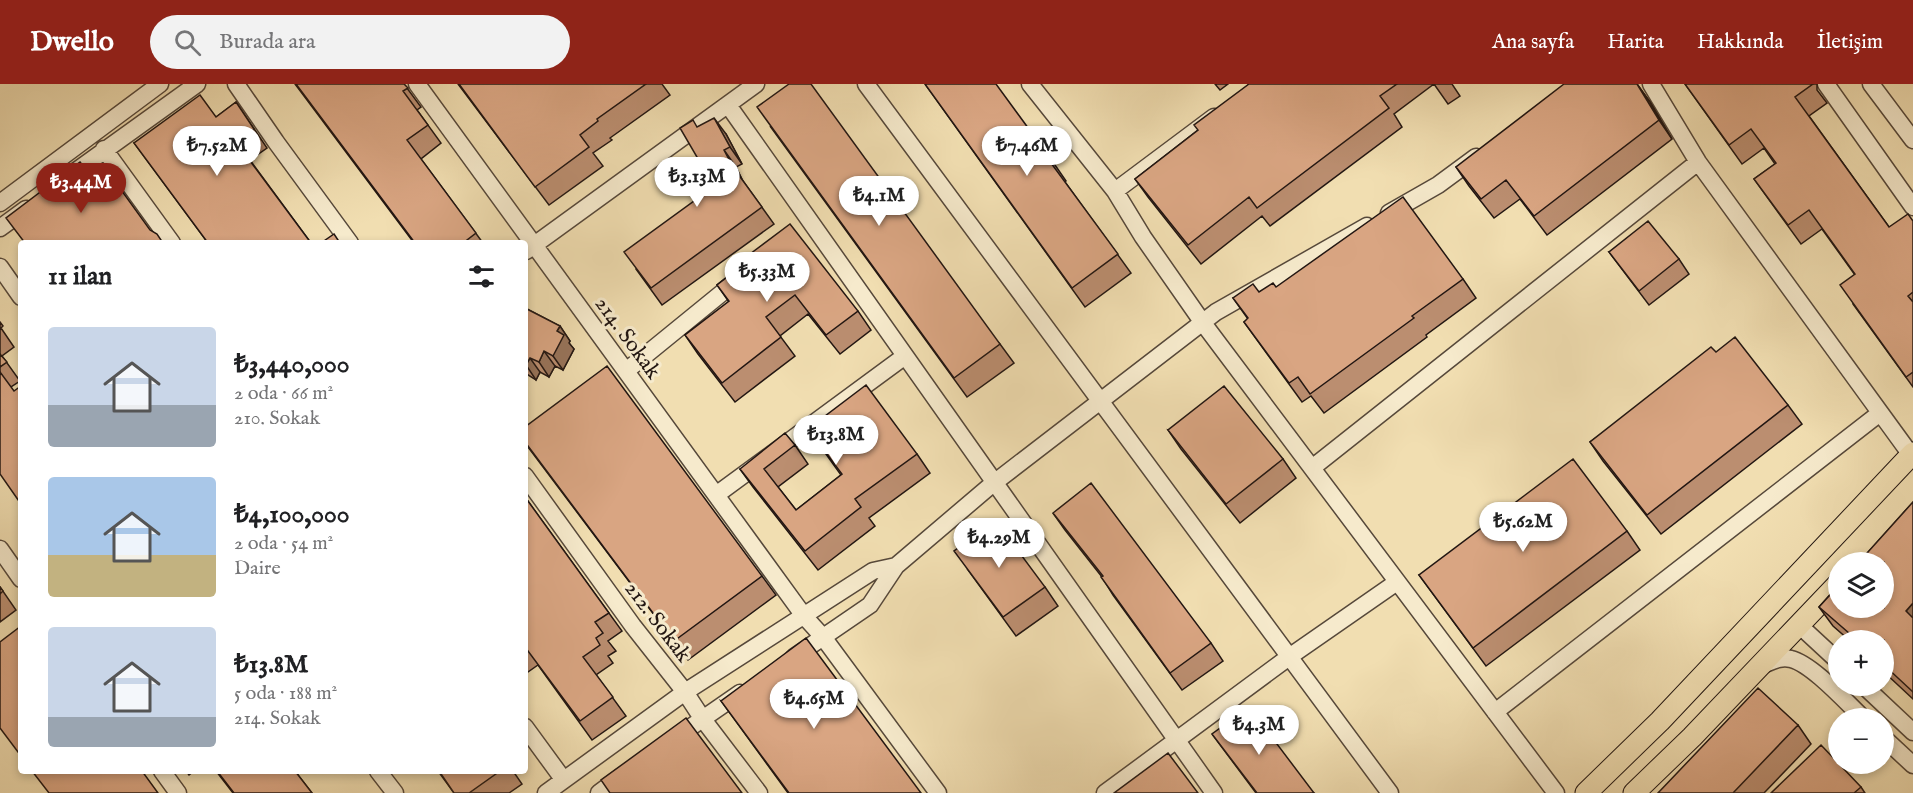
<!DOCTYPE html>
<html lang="tr">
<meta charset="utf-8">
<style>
:root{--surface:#fff;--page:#f2f2f2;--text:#202124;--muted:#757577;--accent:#8f2418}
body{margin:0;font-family:"IM FELL English",serif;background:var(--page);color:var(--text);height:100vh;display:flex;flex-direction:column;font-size:22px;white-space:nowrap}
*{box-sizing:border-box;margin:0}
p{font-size:20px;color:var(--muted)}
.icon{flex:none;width:33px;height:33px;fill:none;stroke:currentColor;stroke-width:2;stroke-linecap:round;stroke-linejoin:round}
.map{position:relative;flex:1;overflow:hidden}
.panel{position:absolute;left:18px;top:156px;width:510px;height:534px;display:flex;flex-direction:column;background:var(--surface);border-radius:6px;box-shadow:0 3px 9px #0003}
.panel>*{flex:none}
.fabs{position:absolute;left:1828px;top:468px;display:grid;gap:12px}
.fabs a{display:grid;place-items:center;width:66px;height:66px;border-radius:50%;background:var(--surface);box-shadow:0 3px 9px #0003;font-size:30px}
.price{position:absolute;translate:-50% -51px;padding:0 14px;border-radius:21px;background:#fff;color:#222;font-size:20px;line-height:39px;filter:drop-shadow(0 2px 3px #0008)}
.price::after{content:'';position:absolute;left:50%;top:36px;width:18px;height:14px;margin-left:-9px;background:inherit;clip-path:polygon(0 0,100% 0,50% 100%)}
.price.selected{background:var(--accent);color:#fff}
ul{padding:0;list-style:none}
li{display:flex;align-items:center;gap:18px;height:150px;padding:0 30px}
li span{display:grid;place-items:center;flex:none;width:168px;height:120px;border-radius:6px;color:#555}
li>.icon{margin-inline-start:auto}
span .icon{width:72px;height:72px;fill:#fffc;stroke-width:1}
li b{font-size:26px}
h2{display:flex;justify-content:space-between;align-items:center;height:72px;padding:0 30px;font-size:26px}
header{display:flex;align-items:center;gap:36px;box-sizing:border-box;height:84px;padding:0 30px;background:var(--accent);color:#fff}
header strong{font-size:28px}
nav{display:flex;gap:33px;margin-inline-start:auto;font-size:21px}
.search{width:420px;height:54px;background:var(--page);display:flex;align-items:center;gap:15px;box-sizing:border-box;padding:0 21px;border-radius:33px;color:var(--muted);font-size:22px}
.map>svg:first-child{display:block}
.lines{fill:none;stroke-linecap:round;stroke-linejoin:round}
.minor-casing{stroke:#56483a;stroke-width:19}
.major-casing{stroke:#221612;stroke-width:23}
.minor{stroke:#f6eacc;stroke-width:16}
.major{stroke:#f1deb1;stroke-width:21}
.wall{fill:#bb8e70;stroke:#221612;stroke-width:1.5}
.shaded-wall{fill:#98745b;stroke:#221612;stroke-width:1.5}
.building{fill:#d9a582;stroke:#221612;stroke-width:1.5}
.labels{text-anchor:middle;stroke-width:6;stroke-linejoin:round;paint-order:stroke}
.street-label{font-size:22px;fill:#221612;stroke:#f6eacc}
</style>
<header>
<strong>Dwello</strong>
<div class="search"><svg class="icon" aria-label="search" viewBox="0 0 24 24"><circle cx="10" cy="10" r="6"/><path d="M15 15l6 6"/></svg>Burada ara</div>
<nav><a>Ana sayfa</a><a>Harita</a><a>Hakkında</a><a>İletişim</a></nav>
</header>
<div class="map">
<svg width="1913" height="709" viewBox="0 0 1913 709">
<rect width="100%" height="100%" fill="#f1deb1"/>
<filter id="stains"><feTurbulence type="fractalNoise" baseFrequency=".00333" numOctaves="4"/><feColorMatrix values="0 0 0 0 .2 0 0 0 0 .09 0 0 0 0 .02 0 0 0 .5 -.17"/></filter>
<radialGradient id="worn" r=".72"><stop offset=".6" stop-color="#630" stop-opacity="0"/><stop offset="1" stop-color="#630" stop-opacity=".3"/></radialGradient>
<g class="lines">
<defs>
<path id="minor" d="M236 0 276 58 350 159
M417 0 804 532 823 553 938 709
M866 0 1390 709
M1030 0 1115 107 1143 153 1203 239 1556 709
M1651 0 1698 78 1911 371
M1826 0 1913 123
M1871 0 1913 56
M728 21 1214 709
M104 65 172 159
M65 95 197 0
M1115 107 1214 33
M0 119 160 0
M1389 129 1438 101 1476 73
M0 144 26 125
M526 167 756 0
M0 183 21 213
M626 287 739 195
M1312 384 1698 78
M525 392 633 542 685 608 702 634 759 709
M716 411 905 272
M0 465 21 495
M1799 541 1839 578
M794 573 870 521 896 482 990 402 1216 228 1367 142
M1760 582C1771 578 1780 572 1791 575 1812 580 1847 619 1863 634
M1864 602 1913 648
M1495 628 1880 329
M525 643 563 695
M675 654 740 609
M1884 654 1913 681
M162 687 178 709
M378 687 395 709
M546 709 685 608 873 487 896 482
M599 709 622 692
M1105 709 1289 573 1397 498"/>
<path id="major" d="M1586 709 1660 637 1913 369
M1634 709 1692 653 1839 499"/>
</defs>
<!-- minor casing -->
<use href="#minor" class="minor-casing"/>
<!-- major casing -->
<use href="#major" class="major-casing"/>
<!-- minor -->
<use href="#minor" class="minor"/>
<!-- major -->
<use href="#major" class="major"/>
</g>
<!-- wall -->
<path class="wall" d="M295 0H404L421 23 417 26 441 59 421 75 483 159H414Z
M458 0H662L670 11 610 54 612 56 593 69 603 82 549 121Z
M925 0 1053 78 1066 97 1065 98 1131 189 1085 223Z
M1215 0H1228L1220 6Z
M1249 0H1452L1460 12 1448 20 1434 0 1394 30 1402 43 1270 142 1262 132 1201 180 1148 113 1135 95 1198 46Z
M1637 0 1650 18 1672 55 1547 151 1520 115 1494 134 1469 102 1456 83Z
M1685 0H1817V6L1827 19 1809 32 1889 143 1913 137V303L1853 220 1855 191 1822 145 1801 160 1754 95 1775 80 1764 64 1742 80Z
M236 18 267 64 250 76 311 159H208L134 59 216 33Z
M770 42 1000 260 1014 279 967 313Z
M697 43 726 50 742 80 736 83 743 97 774 140 662 221 636 185 698 114Z
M1609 168 1679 175 1689 190 1649 221Z
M752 173 858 227 871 246 840 270 808 230 780 252 795 272 735 318 698 270 685 251 729 218 717 201Z
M1463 195 1476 214 1426 251 1427 253 1324 329 1311 312 1302 318 1244 238 1248 235 1233 214 1259 208 1276 203Z
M525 224 560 242 570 257 569 259 574 265 563 286 555 282 549 293 540 288 536 296 525 289Z
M0 238 3 242 1 244 14 263 2 272 20 297 11 303 0 390Z
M1716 268 1788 321 1802 340 1661 450 1603 377 1590 358Z
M808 345 917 370 930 389 869 434 875 442 818 486 753 403 740 385 795 361 808 380 778 403 796 426 841 391Z
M1168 346 1283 375 1296 394 1240 439 1181 365Z
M525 359 762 492 776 511 688 576Z
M525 413 622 547 608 557 616 567 608 572 613 579 596 591 626 632 592 656 538 581 525 590Z
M1913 418V615L1884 588V556H1849L1833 542 1819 523Z
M1053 429 1211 559 1223 577 1182 606 1113 511 1102 493 1065 446Z
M1627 447 1640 466 1486 582 1419 491Z
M968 486 1045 503 1058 522 1016 552Z
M0 503 16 526 0 538Z
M721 617 921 709H788Z
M1798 641 1811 660 1764 709H1658Z
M1212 650 1314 709H1256Z
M186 687H194L189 691Z
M216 687H295L312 709H233Z
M438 687H513L522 700 509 709H454Z
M1861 703 1865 709H1771Z"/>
<!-- shaded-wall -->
<path class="shaded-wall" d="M1637 0 1650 18 1672 55 1659 36Z
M714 34 726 50 742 80 730 63Z
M724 66 736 83 744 100 733 83Z
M560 242 570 257 569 259 574 265 563 286 553 272 557 247Z
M544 267 555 282 549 293 539 278Z
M530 274 540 288 536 296 526 281Z
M1913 519V538L1906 527Z"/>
<!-- building -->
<path class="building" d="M296 0H404L408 4 403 7 428 41 407 56 476 149 463 159H415Z
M459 0H646L597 35 598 37 580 51 589 63 535 103Z
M789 0H811L1000 260 954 294 757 23Z
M925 0H996L1053 78 1051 79 1118 170 1072 204Z
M1249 0H1397L1380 12 1389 24 1257 124 1249 113 1188 161 1135 95 1198 46 1194 41Z
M1564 0H1637L1659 36 1534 132 1506 96 1481 115 1456 83Z
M1685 0H1813L1795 13 1889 143 1908 130 1913 137V208L1908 212 1913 218V288L1906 293 1840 201 1855 190 1809 126 1788 141 1754 95 1776 79 1751 45 1729 61Z
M200 11 216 33 236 18 254 45 236 58 311 159H208L134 59Z
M714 34 730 63 724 66 733 83 762 123 651 204 624 168 698 114 678 85 697 73 680 44 693 36 697 43Z
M80 78 101 105 114 96 150 146 157 150 163 159H31L29 157 25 159 6 134Z
M1403 113 1463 195 1412 232 1414 234 1310 310 1298 293 1289 299 1244 238 1248 234 1233 214 1253 200 1259 208 1273 199 1276 203Z
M1648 137 1679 175 1639 207 1609 168Z
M790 140 858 227 826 251 795 211 766 233 781 253 722 299 685 251 729 217 717 201 753 173 750 170Z
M334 150 340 159H321Z
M525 224 560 242 557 247 564 251 553 272 544 267 539 278 530 274 526 281 525 280Z
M1735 253 1788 321 1647 431 1590 358 1711 263 1716 268Z
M0 270 7 278 0 283Z
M607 282 762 492 674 557 525 358V343Z
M0 288 14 307 21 302V420L0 390Z
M866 301 917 370 855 415 861 423 805 467 740 385 785 349 795 361 764 385 796 426 842 390 808 345Z
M1224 302 1283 375 1226 420 1168 346Z
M1573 375 1627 447 1473 564 1419 491Z
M1091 399 1211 559 1170 589 1101 493 1103 492 1053 429Z
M525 413 609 529 595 538 603 549 596 554 600 561 583 573 613 613 580 637 525 563Z
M1913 418V519L1906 527 1913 534V608L1884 581V556H1857L1819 523 1839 501V524H1884V478H1859Z
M996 437 1045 503 1003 533 954 467Z
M0 503 3 507 0 510Z
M21 542V672L0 644V558Z
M806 554 921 709H789L721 617Z
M1758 604 1798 641 1733 709H1658Z
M1249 623 1314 709H1257L1212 650Z
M686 634 742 709H610L601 696Z
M1821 661 1861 703 1854 709H1771Z
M1168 669 1198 709H1114Z
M32 687H142L158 709H49Z
M217 687H295L312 709H234Z
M439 687H500L469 709H454Z"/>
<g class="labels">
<!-- street labels -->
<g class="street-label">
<text transform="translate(629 253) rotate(54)" y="8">214. Sokak</text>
<text transform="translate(659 537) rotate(53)" y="8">212. Sokak</text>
</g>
</g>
<rect width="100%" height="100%" filter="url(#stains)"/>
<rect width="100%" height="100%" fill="url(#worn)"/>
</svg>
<div class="fabs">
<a><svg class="icon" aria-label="layers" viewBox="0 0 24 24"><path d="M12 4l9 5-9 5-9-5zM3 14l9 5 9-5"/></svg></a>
<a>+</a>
<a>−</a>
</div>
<b class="price" style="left:217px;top:93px">₺7.52M</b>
<b class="price" style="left:1027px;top:93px">₺7.46M</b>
<b class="price" style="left:697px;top:124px">₺3.13M</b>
<b class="price selected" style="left:81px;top:130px">₺3.44M</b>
<b class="price" style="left:879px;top:143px">₺4.1M</b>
<b class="price" style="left:767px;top:219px">₺5.33M</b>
<b class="price" style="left:836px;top:382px">₺13.8M</b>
<b class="price" style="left:1523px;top:469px">₺5.62M</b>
<b class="price" style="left:999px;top:485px">₺4.29M</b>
<b class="price" style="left:814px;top:646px">₺4.65M</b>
<b class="price" style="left:1259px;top:672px">₺4.3M</b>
<section class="panel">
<h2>11 ilan<svg class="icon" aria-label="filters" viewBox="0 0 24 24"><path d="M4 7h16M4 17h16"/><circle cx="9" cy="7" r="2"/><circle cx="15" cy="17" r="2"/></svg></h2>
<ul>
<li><span style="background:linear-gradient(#c9d6e8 65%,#9aa5b1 0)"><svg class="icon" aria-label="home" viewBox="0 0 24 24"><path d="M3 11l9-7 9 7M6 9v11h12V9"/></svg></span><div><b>₺3,440,000</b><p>2 oda · 66 m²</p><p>210. Sokak</p></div></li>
<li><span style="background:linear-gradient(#a9c7e8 65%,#c2b280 0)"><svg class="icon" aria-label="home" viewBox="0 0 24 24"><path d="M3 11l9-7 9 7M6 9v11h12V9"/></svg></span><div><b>₺4,100,000</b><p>2 oda · 54 m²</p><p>Daire</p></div></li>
<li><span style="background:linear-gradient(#c9d6e8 75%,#9aa5b1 0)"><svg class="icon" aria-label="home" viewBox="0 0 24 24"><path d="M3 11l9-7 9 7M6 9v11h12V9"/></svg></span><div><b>₺13.8M</b><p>5 oda · 188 m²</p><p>214. Sokak</p></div></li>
</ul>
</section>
</div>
